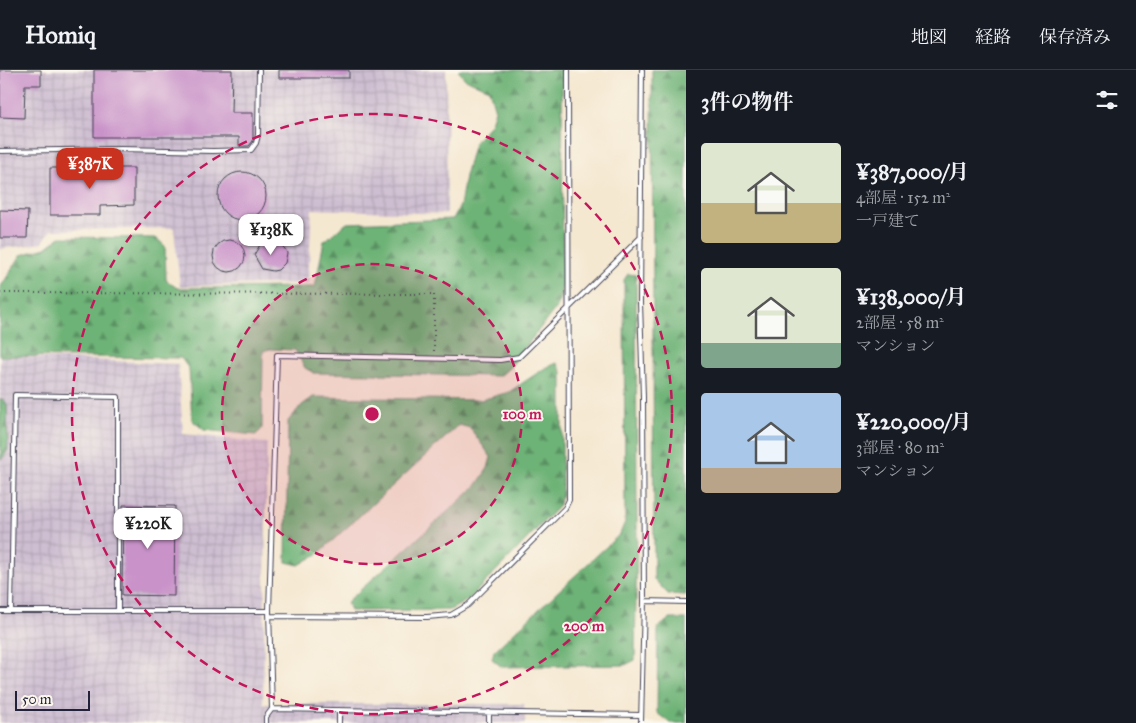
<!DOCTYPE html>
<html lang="ja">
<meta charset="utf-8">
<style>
:root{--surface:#171b24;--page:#20242c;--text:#f1f3f6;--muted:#9ea1a6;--line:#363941;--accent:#c8321e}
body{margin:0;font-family:"IM FELL Great Primer","Noto Serif JP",serif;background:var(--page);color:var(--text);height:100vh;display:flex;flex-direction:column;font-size:19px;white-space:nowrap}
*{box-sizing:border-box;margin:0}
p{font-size:16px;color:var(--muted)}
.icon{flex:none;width:28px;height:28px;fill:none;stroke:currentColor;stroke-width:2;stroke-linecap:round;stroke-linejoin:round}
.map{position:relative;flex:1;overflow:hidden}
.details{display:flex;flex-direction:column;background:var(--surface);width:450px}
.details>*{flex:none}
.scale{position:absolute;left:15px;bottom:12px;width:75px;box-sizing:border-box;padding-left:5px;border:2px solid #22223b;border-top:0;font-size:14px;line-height:18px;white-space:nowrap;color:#22223b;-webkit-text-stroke:4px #fbf7ec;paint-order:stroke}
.price{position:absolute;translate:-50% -42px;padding:0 11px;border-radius:10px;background:#fff;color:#222;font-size:16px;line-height:32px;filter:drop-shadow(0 1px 2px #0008)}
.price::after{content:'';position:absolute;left:50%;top:30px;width:15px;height:11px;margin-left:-8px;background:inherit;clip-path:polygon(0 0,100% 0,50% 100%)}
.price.selected{background:var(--accent);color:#fff}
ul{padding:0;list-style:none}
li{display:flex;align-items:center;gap:15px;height:125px;padding:0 15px}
li span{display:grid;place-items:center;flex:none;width:140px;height:100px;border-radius:5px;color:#555}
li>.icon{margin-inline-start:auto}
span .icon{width:60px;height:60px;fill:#fffc;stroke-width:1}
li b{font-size:21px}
h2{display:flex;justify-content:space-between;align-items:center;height:60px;padding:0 15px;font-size:21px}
header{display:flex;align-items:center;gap:30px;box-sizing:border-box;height:70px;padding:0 25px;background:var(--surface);border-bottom:1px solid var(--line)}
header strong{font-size:24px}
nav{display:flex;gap:28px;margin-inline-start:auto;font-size:18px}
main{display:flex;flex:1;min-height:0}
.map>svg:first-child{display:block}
.industrial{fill:url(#industrial-grid)}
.forest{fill:url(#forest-firs);stroke:#486a58}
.building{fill:#c993c9}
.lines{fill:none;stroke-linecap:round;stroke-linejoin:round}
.lane-casing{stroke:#424052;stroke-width:6}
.path{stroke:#424052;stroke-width:2;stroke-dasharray:1 4;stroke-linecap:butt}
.lane{stroke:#fff;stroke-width:4}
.ring{fill:none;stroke:#c2185b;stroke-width:2.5;stroke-dasharray:9 6}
.centre{fill:#c2185b;stroke:#fbf7ec;stroke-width:2.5}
.ring-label{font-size:15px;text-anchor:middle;font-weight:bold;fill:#c2185b;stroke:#fbf7ec;stroke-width:4;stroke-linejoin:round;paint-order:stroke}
</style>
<header>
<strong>Homiq</strong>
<nav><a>地図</a><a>経路</a><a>保存済み</a></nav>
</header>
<main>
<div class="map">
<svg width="686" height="653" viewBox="0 0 686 653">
<defs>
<pattern id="industrial-grid" width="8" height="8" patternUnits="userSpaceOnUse" patternTransform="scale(1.25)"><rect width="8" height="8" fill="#cebed1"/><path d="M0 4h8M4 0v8" fill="none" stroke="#b1a3b4"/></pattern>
<pattern id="forest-firs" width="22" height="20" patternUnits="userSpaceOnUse" patternTransform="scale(1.25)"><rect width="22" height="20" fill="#6db276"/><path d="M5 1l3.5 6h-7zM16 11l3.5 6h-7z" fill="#599062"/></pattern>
</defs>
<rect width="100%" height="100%" fill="#fbf7ec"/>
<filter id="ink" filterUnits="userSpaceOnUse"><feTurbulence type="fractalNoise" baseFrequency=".02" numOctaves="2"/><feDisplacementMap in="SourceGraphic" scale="10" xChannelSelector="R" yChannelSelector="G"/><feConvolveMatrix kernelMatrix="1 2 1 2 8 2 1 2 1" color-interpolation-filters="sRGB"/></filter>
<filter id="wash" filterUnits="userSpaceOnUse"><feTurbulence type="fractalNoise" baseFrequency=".0096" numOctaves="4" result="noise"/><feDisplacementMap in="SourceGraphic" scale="20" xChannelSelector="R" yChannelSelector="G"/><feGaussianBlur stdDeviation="1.12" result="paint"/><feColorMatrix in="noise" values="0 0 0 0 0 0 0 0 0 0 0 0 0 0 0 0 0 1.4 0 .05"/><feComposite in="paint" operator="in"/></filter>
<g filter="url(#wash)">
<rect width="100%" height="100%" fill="#f5e8d1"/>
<!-- industrial -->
<path class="industrial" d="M0 0H446L447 144 312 139 308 213 180 216 174 158 51 160 42 173 0 179Z
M0 286 178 294 183 364 267 373 263 634H524L525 653H0Z"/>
<!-- forest -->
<path class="forest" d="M458 0H562L563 214 558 235 510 297 500 306 314 303 305 298 295 280 270 279 263 281 262 359 256 365 204 360 192 350 189 299 181 288 0 286V218L21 185 46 178 60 167 156 168 165 176 166 210 177 218 315 217 324 171 347 153 453 149 460 136 465 106 474 73 490 55 495 40 489 19 465 9Z
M652 0H686V525L668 524 654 509Z
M628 204 636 205 637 459 635 590 625 595 502 597 492 589 494 581 620 464 625 452 624 210Z
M557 293 562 302V425L558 437 468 530 450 540 350 541 347 532 476 416 488 398 491 387 470 358 459 355 319 483 299 495 286 492 288 351 302 335 313 327 481 330 509 322 545 298Z
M0 329H3L7 334 8 380 1 390Z
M669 549H686V653H670L657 643 658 558Z"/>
<g id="blocks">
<!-- building -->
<path class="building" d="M0 0H41V15H25L24 48 0 47Z
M94 0H232L231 43H253V71L249 76H239V67H94Z
M279 0H349V8H279Z
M50 98H134V135L100 136V145H50Z
M218 126a24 24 0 1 1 48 0a24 24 0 1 1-48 0Z
M0 140 28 141 27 168H0Z
M269 170 278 172 285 179 287 183 285 193 278 200 273 201 262 199 254 185 260 175Z
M213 186a16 16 0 1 1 32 0a16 16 0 1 1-32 0Z
M123 435 175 436 174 526 122 525Z"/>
</g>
</g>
<g filter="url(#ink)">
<use href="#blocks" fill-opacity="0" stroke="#424052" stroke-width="1"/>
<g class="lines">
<defs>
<path id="lane" d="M0 81 121 79 213 81 251 80 256 73 258 65 259 0
M644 531 686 532
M0 541H269
M11 541 15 325 118 327V541
M269 546 427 547 451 545 468 535 565 438 569 430 568 0
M489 642V653
M641 645 272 639 269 541 277 285 500 290 519 287 641 167
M266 653V647L272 639
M339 653V640
M641 653 644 531 643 327 640 232 642 0"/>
</defs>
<!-- lane casing -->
<use href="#lane" class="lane-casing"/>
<!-- path -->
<path class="path" d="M0 223 434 224V283"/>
<!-- lane -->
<use href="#lane" class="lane"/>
</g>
</g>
<!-- distance rings -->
<circle cx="372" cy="344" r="150" fill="#c2185b" fill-opacity=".12"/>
<g class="ring">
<circle cx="372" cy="344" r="150"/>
<circle cx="372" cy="344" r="300"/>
</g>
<circle cx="372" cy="344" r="8" class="centre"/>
<g class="ring-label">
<text x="522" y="349">100 m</text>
<text x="584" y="561">200 m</text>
</g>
</svg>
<div class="scale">50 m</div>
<b class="price selected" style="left:90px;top:120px">¥387K</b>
<b class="price" style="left:271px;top:186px">¥138K</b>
<b class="price" style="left:148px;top:480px">¥220K</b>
</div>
<section class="details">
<h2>3件の物件<svg class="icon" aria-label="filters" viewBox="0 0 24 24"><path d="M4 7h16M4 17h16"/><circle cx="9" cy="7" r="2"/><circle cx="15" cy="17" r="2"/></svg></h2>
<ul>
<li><span style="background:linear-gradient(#dfe7d0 60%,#c2b280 0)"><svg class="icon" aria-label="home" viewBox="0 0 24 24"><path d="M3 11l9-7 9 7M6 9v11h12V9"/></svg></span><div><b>¥387,000/月</b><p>4部屋 · 152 m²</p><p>一戸建て</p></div></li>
<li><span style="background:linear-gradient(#dfe7d0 75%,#7fa58c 0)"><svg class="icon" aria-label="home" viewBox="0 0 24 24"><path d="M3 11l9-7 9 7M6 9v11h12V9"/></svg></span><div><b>¥138,000/月</b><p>2部屋 · 58 m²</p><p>マンション</p></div></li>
<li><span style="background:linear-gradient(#a9c7e8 75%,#b9a48a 0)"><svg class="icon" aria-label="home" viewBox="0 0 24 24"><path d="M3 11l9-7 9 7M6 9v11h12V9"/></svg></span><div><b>¥220,000/月</b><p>3部屋 · 80 m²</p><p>マンション</p></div></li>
</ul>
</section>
</main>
